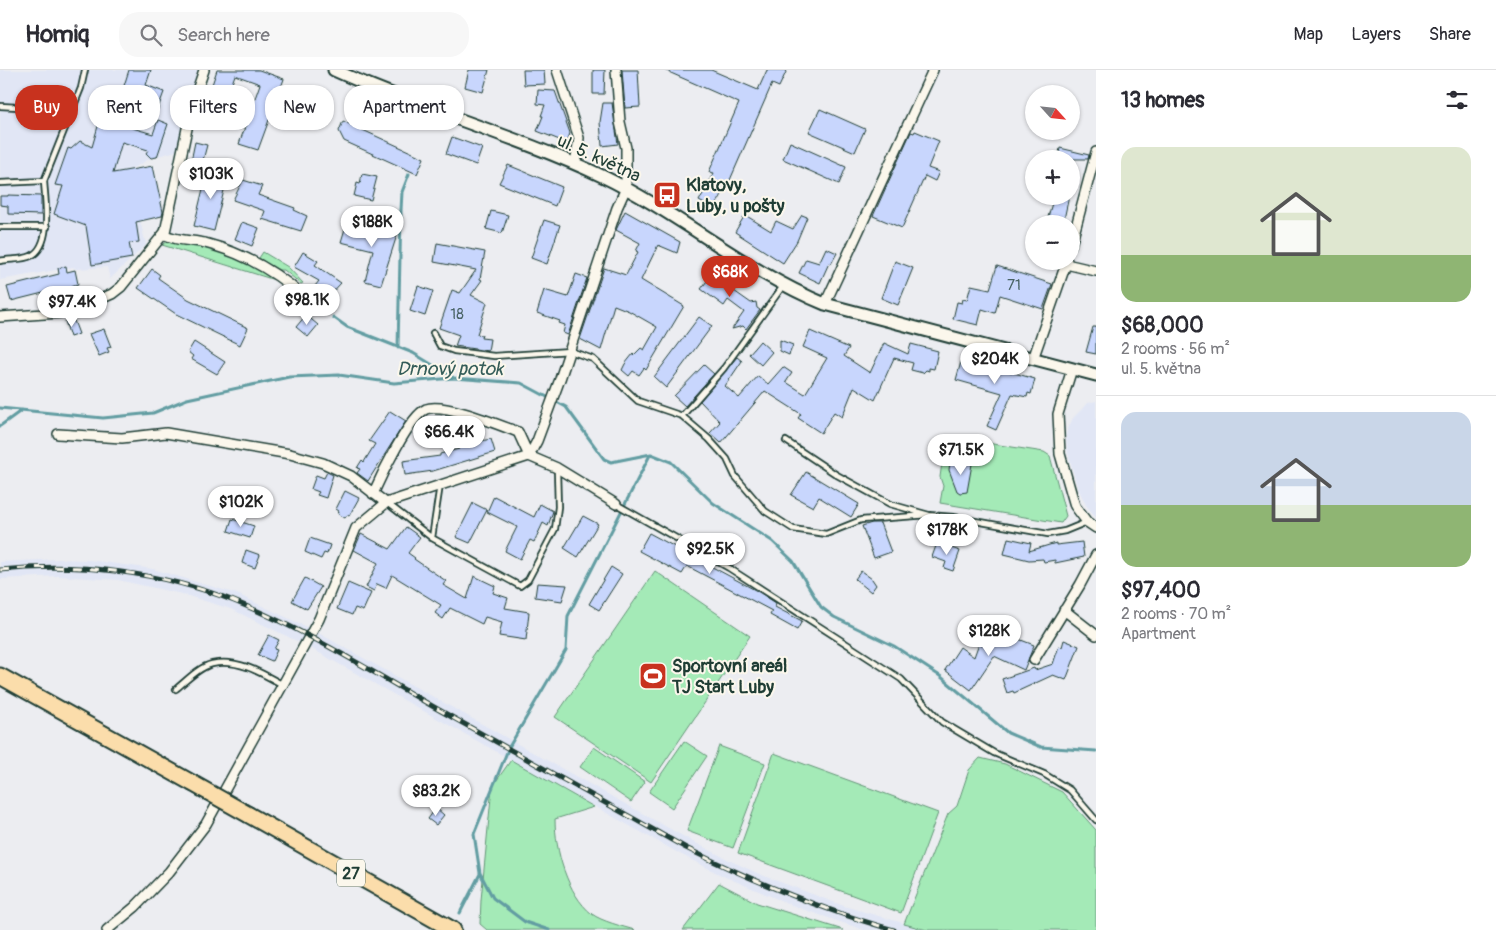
<!DOCTYPE html>
<meta charset="utf-8">
<style>
:root{--surface:#fff;--page:#f7f7f7;--text:#2b2b33;--muted:#7c7c81;--line:#e1e1e2;--accent:#c8321e}
body{margin:0;font-family:Pangolin,sans-serif;background:var(--page);color:var(--text);height:100vh;display:flex;flex-direction:column;font-size:19px;white-space:nowrap}
*{box-sizing:border-box;margin:0}
p{font-size:16px;color:var(--muted)}
.icon{flex:none;width:28px;height:28px;fill:none;stroke:currentColor;stroke-width:2;stroke-linecap:round;stroke-linejoin:round}
.map{position:relative;flex:1;overflow:hidden}
.sheet{display:flex;flex-direction:column;background:var(--surface);width:400px}
.sheet>*{flex:none}
.top-card{position:absolute;left:15px;top:15px;width:475px;height:45px;display:flex;gap:10px}
.needle{width:32px;rotate:117deg}
.fabs{position:absolute;left:1025px;top:15px;display:grid;gap:10px}
.fabs a{display:grid;place-items:center;width:55px;height:55px;border-radius:50%;background:var(--surface);box-shadow:0 1px 4px #0004;font-size:25px}
.price{position:absolute;translate:-50% -42px;padding:0 11px;border-radius:18px;background:#fff;color:#222;font-size:16px;line-height:32px;filter:drop-shadow(0 1px 2px #0008)}
.price::after{content:'';position:absolute;left:50%;top:30px;width:15px;height:11px;margin-left:-8px;background:inherit;clip-path:polygon(0 0,100% 0,50% 100%)}
.price.active{background:var(--accent);color:#fff}
ul{padding:0;list-style:none}
li{display:grid;align-content:center;gap:10px;height:265px;padding:0 25px}
li+li{border-top:1px solid var(--line)}
li span{display:grid;place-items:center;height:155px;border-radius:15px;color:#555}
li>.icon{margin-inline-start:auto}
span .icon{width:90px;height:90px;fill:#fffc;stroke-width:1}
li b{font-size:21px}
h2{display:flex;justify-content:space-between;align-items:center;height:60px;padding:0 25px;font-size:21px}
.chip{padding:0 18px;border-radius:20px;background:var(--surface);box-shadow:0 1px 4px #0004;font-size:18px;line-height:45px}
.chip.active{background:var(--accent);color:#fff}
header{display:flex;align-items:center;gap:30px;box-sizing:border-box;height:70px;padding:0 25px;background:var(--surface);border-bottom:1px solid var(--line)}
header strong{font-size:24px}
nav{display:flex;gap:28px;margin-inline-start:auto;font-size:18px}
.search{width:350px;height:45px;background:var(--page);display:flex;align-items:center;gap:12px;box-sizing:border-box;padding:0 18px;border-radius:20px;color:var(--muted);font-size:19px}
main{display:flex;flex:1;min-height:0}
.map>svg:first-child{display:block}
.built{fill:#e1e6f5}
.green{fill:#a4eab7;stroke:#629476}
.lines{fill:none;stroke-linecap:round;stroke-linejoin:round}
.stream{stroke:#629da2;stroke-width:3}
.building{fill:#c8d6fd;stroke:#1f3d34}
.service-casing{stroke:#1f3d34;stroke-width:8}
.minor-casing{stroke:#1f3d34;stroke-width:12}
.tertiary-casing{stroke:#1f3d34;stroke-width:15}
.primary-casing{stroke:#1f3d34;stroke-width:19}
.service{stroke:#fbf7ec;stroke-width:4.5}
.minor{stroke:#fbf7ec;stroke-width:9}
.tertiary{stroke:#fbf7ec;stroke-width:11}
.primary{stroke:#fbddab;stroke-width:15}
.rail-casing{stroke:#1f3d34;stroke-width:5}
.rail{stroke:#fbf7ec;stroke-width:3;stroke-dasharray:9;stroke-linecap:butt}
.primary-bridge-casing{stroke:#1f3d34;stroke-width:19;stroke-linecap:butt}
.primary-bridge{stroke:#fbddab;stroke-width:15}
.labels{text-anchor:middle;stroke-width:4;stroke-linejoin:round;paint-order:stroke}
.number-label{font-size:15px;fill:#496366}
.shield{fill:#fbf7ec;stroke:#61756b;stroke-width:1}
.shield-label{font-size:16px;font-weight:bold;fill:#1f3d34}
.street-label{font-size:18px;fill:#1f3d34;stroke:#fbf7ec}
.poi-label{font-size:18px;font-weight:bold;fill:#1f3d34;stroke:#fbf7ec;text-anchor:start}
.water-label{font-size:19px;font-style:italic;fill:#355d59;stroke:#fbf7ec}
</style>
<header>
<strong>Homiq</strong>
<div class="search"><svg class="icon" aria-label="search" viewBox="0 0 24 24"><circle cx="10" cy="10" r="6"/><path d="M15 15l6 6"/></svg>Search here</div>
<nav><a>Map</a><a>Layers</a><a>Share</a></nav>
</header>
<main>
<div class="map">
<svg width="1096" height="860" viewBox="0 0 1096 860">
<rect width="100%" height="100%" fill="#ecedf1"/>
<filter id="ink" filterUnits="userSpaceOnUse"><feTurbulence type="fractalNoise" baseFrequency=".02" numOctaves="2"/><feDisplacementMap in="SourceGraphic" scale="10" xChannelSelector="R" yChannelSelector="G"/><feConvolveMatrix kernelMatrix="1 2 1 2 8 2 1 2 1" color-interpolation-filters="sRGB"/></filter>
<g filter="url(#ink)">
<!-- built -->
<path class="built" d="M0 0H199L190 25 176 81 151 88 128 101 146 175 110 209 107 197 76 199 73 197 0 210Z
M1096 331V448L1086 435 1077 416 1067 379 1066 363 1073 348 1088 333Z
M58 489 89 490 153 499 237 524 313 560 690 770 731 791 764 806 844 836 927 860H864L799 838 723 806 682 785 305 575 231 539 182 524 118 510 58 506 0 509V492Z"/>
<!-- green -->
<path class="green" d="M167 172C207 174 246 189 278 211L162 175Z
M263 182 288 197 303 213 301 214 284 200H279L259 188Z
M961 369 1044 382 1050 386 1066 446 1061 453 940 433 943 416 940 407 943 386 951 376Z
M655 501 750 566 651 712 555 647Z
M684 671 707 686 672 738 649 722Z
M719 676 765 693 733 778 687 761Z
M594 677 645 712 631 732 580 697Z
M774 683 938 743 901 843 738 783Z
M980 688 1005 694 1062 722 1096 760V860H927L904 854 948 744 957 736 969 700Z
M511 690 594 737 555 749C555 780 567 824 592 844 601 851 624 857 635 860H487L480 854 481 830 492 717Z
M719 813 757 833 843 860H683Z"/>
<g class="lines">
<!-- stream -->
<path class="stream" d="M333 247 347 257 413 283 454 308
M398 278 401 140 402 122 409 104
M0 338 103 348 153 343 187 329 289 307 339 305 394 313 454 308 521 313 566 337 604 389 611 392 651 384 671 392 713 433 772 471 793 491 821 537 834 547 894 576 940 606 1008 663 1041 677 1096 681
M0 356 22 340
M460 843 480 804
M549 860 525 852 493 828 480 803 474 764 509 677 566 580 568 546 650 385"/>
</g>
<!-- building -->
<path class="building" d="M129 0H151L146 15 164 22 156 44 135 37 129 57 153 64 158 50 168 54 157 87 151 88 146 83 148 80 122 72 113 103 153 96 163 142 162 146 136 152 139 172 129 173 132 188 92 195 86 156 54 144 63 116 55 115 68 78 71 79 80 71 92 77 109 18 122 22Z
M217 0H259L284 9 258 80 239 74 260 14 235 5 221 44 204 38Z
M469 0H489L483 22 465 17Z
M523 0H544L545 14 524 15Z
M593 0H605L604 24H593Z
M622 0H638L640 37 625 38Z
M664 0H711L758 20 767 0H787L779 17 772 14 730 110 714 139 699 131 714 103 709 102 739 33Z
M538 20 555 21 570 63 567 73 537 61 543 46H541L545 35 537 34Z
M603 33H612L618 74 602 76 600 52Z
M820 39 865 59 855 82 809 62Z
M343 51 424 88 417 104 344 71 339 61Z
M915 61 939 71 928 98 939 102 935 111 925 106 902 158 873 146 911 62 914 63Z
M452 67 482 78 476 95 446 84Z
M195 72 207 75 202 94 191 91Z
M790 72 846 97 839 114 783 89Z
M1060 78 1089 85 1088 89H1058Z
M508 95 562 117 555 136 499 113Z
M208 98 228 104 214 161 194 156Z
M362 104 377 107 371 130 354 126 357 113 360 114Z
M243 110 262 116 258 125 295 138 294 140 307 146 301 161 262 149 265 141 233 130Z
M8 125 41 126V145L8 144V136L0 135V126H8Z
M1054 126H1069L1063 154H1046Z
M491 141 508 145 502 163 486 159Z
M625 141 680 172 677 183 658 175 641 210 684 236 646 300 644 298 639 305 633 301 629 306 622 300 625 294 633 284 634 285 641 278 644 280 657 257 629 241 614 235 601 280 580 269 604 198 626 205 638 182 636 181 640 173 616 160Z
M745 145 771 161 776 151 793 159 802 145 807 147 797 171 783 193 735 162Z
M544 150 560 155 547 194 531 188Z
M242 152 259 158 252 176 235 169Z
M347 152 397 165 381 215 365 211 373 180 341 172Z
M437 173 485 182 480 209 482 210 471 225 487 233 477 264 482 265 481 268 490 269 488 281 455 276 459 265 439 258 452 220 460 223 476 200 434 192Z
M826 178 837 183 831 194 829 193 820 213 799 203 806 189 819 193Z
M303 182 318 191 315 195 341 213 328 227 315 216 319 211 294 197Z
M895 191 913 198 898 235 881 228Z
M66 196 67 202 75 200 78 214 71 216 72 221 64 223 63 218 11 231 7 217 59 204 58 198Z
M997 196 1052 214 1043 239 1000 225 995 243 982 239 978 255 953 249 957 232 962 233 963 229 967 230 971 215 990 219Z
M152 199 160 205 158 208 188 229 248 258 240 275 176 244 138 218Z
M715 200 738 216 734 221 751 233 756 232 757 238 760 240 746 259 743 256 732 259 744 242 728 230 724 236 701 219Z
M576 204 587 208 568 265 563 263 565 255 559 253 560 251 537 243 544 220 568 227Z
M418 216 433 221 425 246 410 241Z
M306 245 318 255 308 267 296 257Z
M699 247 712 256 666 318 654 307Z
M73 248 79 264 70 267 65 251Z
M1093 257H1096V284L1086 282Z
M104 259 111 277 107 278 109 282 99 286 89 264Z
M810 261 849 278 844 286 870 303 884 273 908 284 911 274 938 281 934 299 929 298V301L926 300 923 303 911 300 913 293 894 288 875 330 854 317 842 347 834 342 821 363 798 348 801 344 765 321 721 373 710 363 720 352 700 331 737 287 742 291 725 316 739 328 758 306 768 314 783 297 792 303 786 312 805 324 827 288 803 277Z
M780 270 793 275 789 285 780 281Z
M760 271 772 282 761 295 749 284Z
M194 272 225 292 217 304 191 289 193 286 188 282Z
M962 288 1035 309 1031 324 1028 323 1027 327 1012 324 996 360 987 356 1002 323 956 310Z
M704 295 714 304 685 336 674 326Z
M390 341 406 351 368 411 357 403 360 399 357 398 362 390 364 392 375 374 369 371Z
M491 369 495 382 433 401 405 405 403 391 440 386V384L459 379 458 378 471 373Z
M950 392 972 394 967 422 960 423 957 421 949 400Z
M327 402 333 405 326 428 317 425 319 422 311 419 316 405 324 408Z
M806 402 859 434 851 447 819 427 813 437 791 425Z
M345 421 359 428 349 446 347 445 345 448 338 444 339 441 336 439Z
M494 426 534 447 540 434 553 441 548 456 543 453 534 472 530 470 520 489 505 481 517 457 487 442Z
M473 433 487 440 470 473 456 467Z
M583 446 598 454 578 487 564 478Z
M232 449 254 456 250 468 228 461Z
M872 453H880L891 482 874 488 862 456Z
M406 457 420 467 408 483 415 488 414 489 446 511 443 515 467 529 474 506 495 516 493 523 508 528 505 538 529 542 526 570 499 566 502 552 485 547 482 554 450 538 443 549 435 543 441 535 392 505 386 518 377 514 374 521 366 517 378 493 354 480 361 464 390 479Z
M649 463 757 521 776 533 775 537 802 551 797 560 770 545 772 541 687 496 682 504 639 481Z
M310 468 330 475 327 484 324 483 321 489 305 482Z
M1008 468 1031 473 1029 481 1056 473V475L1082 472 1084 487 1055 493V490L1044 492 1043 489 1029 490 1004 484Z
M937 473 960 481 953 501 944 498 946 492 932 487Z
M246 480 260 485 255 498 242 493Z
M611 497 622 504 599 540 589 534Z
M861 501 872 509 876 515 871 522 855 509Z
M305 508 321 517 307 539 292 531Z
M348 513 371 523 363 541 355 538 352 545 337 539Z
M537 513 567 515 562 531 535 527Z
M987 561 999 565 1000 562 1034 575 1024 600 994 586 971 620 945 600 960 577 974 587 979 573 982 575Z
M269 565 279 570 274 579 277 580 272 591 258 585Z
M1064 570 1079 576 1066 610 1053 605 1014 623 1013 621 1007 623 1002 609 1034 598 1035 600 1053 594 1059 576 1062 577Z
M436 738 444 745 436 755 428 749Z"/>
<g class="lines">
<defs>
<path id="service" d="M0 36 72 40
M0 113 44 111 81 18 85 0
M0 157H47
M0 191C9 189 23 190 31 186 53 175 45 130 44 111
M433 263 440 276 454 281 494 286 570 281 593 289 638 331 682 346 709 369 727 389 735 406 765 441 793 459 826 464 861 450 929 445
M682 346 724 298 783 216
M786 371 837 405 890 434 929 445 953 447 1048 464 1065 461 1087 452
M387 433 432 468 520 516 528 510 555 459 558 437 557 400
M616 434 729 498 901 609 942 652 994 683 1044 704 1070 720 1096 750
M432 468 440 415
M176 619C186 611 199 597 212 594 237 588 262 603 283 615"/>
<path id="minor" d="M557 0 579 68 575 94
M164 164C175 171 192 170 205 173 243 183 274 200 303 226
M1071 175 1096 82
M1066 194 1096 201
M825 234 933 0
M0 247 59 243 96 231 112 224 121 217 165 162 192 35 204 0
M1033 289 1067 191
M1072 299 1058 344 1060 384 1075 436 1087 452 1096 458
M58 364 122 368 166 363 290 384 323 393 351 406 386 433
M529 386 537 371 560 309 617 138 626 118V78L620 52 616 0
M373 424C381 406 409 347 426 339 444 332 499 355 518 362L529 386
M1064 540 1096 565
M1034 590 1080 515 1096 485
M107 860 135 837 169 802 206 754 319 549 356 458 386 433 529 386 557 398 616 434"/>
<path id="tertiary" d="M334 0C422 40 515 65 602 106 679 143 745 201 825 234L1096 305"/>
<path id="primary" d="M0 606 192 713
M249 745 453 860"/>
</defs>
<!-- service casing -->
<use href="#service" class="service-casing"/>
<!-- minor casing -->
<use href="#minor" class="minor-casing"/>
<!-- tertiary casing -->
<use href="#tertiary" class="tertiary-casing"/>
<!-- primary casing -->
<use href="#primary" class="primary-casing"/>
<!-- service -->
<use href="#service" class="service"/>
<!-- minor -->
<use href="#minor" class="minor"/>
<!-- tertiary -->
<use href="#tertiary" class="tertiary"/>
<!-- primary -->
<use href="#primary" class="primary"/>
<defs>
<path id="rail" d="M0 500C79 492 161 502 234 531 306 560 374 603 441 641 523 687 604 732 686 778 753 811 822 840 894 860"/>
</defs>
<!-- rail casing -->
<use href="#rail" class="rail-casing"/>
<!-- rail -->
<use href="#rail" class="rail"/>
<defs>
<path id="primary-bridge" d="M192 713 249 745"/>
</defs>
<!-- primary-bridge casing -->
<use href="#primary-bridge" class="primary-bridge-casing"/>
<!-- primary-bridge -->
<use href="#primary-bridge" class="primary-bridge"/>
</g>
</g>
<!-- icons -->
<defs>
<symbol id="bus-square" viewBox="-11 -11 22 22"><rect x="-9" y="-9" width="18" height="18" rx="4" fill="#c8321e" stroke="#fbf7ec"/><path d="M-5-6H5V4H4V6H2V4H-2V6H-4V4H-5ZM-3.5-4V0h7V-4ZM-3.5 1.2v1.5H-2V1.2ZM2 1.2v1.5H3.5V1.2Z" fill="#fff"/></symbol>
<symbol id="stadium-square" viewBox="-11 -11 22 22"><rect x="-9" y="-9" width="18" height="18" rx="4" fill="#c8321e" stroke="#fbf7ec"/><path d="M0-5a6.5 5 0 1 0 0 10a6.5 5 0 1 0 0-10ZM-3.5-1.8h7v3.6h-7Z" fill="#fff"/></symbol>
</defs>
<g fill-rule="evenodd">
<use href="#bus-square" x="651" y="109" width="32" height="32"/>
<use href="#stadium-square" x="637" y="590" width="32" height="32"/>
</g>
<g class="labels">
<!-- number labels -->
<g class="number-label">
<text x="1014" y="220">71</text>
<text x="457" y="249">18</text>
</g>
<!-- shield labels -->
<rect class="shield" x="337" y="789.5" width="28" height="27" rx="4"/>
<g class="shield-label">
<text x="351" y="809">27</text>
</g>
<!-- street labels -->
<g class="street-label">
<text transform="translate(599 88) rotate(25)" y="6">ul. 5. května</text>
</g>
<!-- poi labels -->
<g class="poi-label">
<text x="686" y="121">Klatovy,<tspan x="686" dy="21">Luby, u pošty</tspan></text>
<text x="672" y="602">Sportovní areál<tspan x="672" dy="21">TJ Start Luby</tspan></text>
</g>
<!-- water labels -->
<g class="water-label">
<text x="450" y="305">Drnový potok</text>
</g>
</g>
</svg>
<div class="fabs">
<a><svg class="needle" viewBox="-14 -14 28 28"><path d="M0-13l5 13h-10z" fill="#e53935"/><path d="M0 13l5-13h-10z" fill="#7c7c81"/></svg></a>
<a>+</a>
<a>−</a>
</div>
<b class="price" style="left:211px;top:130px">$103K</b>
<b class="price" style="left:372px;top:178px">$188K</b>
<b class="price active" style="left:730px;top:228px">$68K</b>
<b class="price" style="left:307px;top:256px">$98.1K</b>
<b class="price" style="left:72px;top:258px">$97.4K</b>
<b class="price" style="left:995px;top:315px">$204K</b>
<b class="price" style="left:449px;top:388px">$66.4K</b>
<b class="price" style="left:961px;top:406px">$71.5K</b>
<b class="price" style="left:241px;top:458px">$102K</b>
<b class="price" style="left:947px;top:486px">$178K</b>
<b class="price" style="left:710px;top:505px">$92.5K</b>
<b class="price" style="left:989px;top:587px">$128K</b>
<b class="price" style="left:436px;top:747px">$83.2K</b>
<div class="top-card">
<a class="chip active">Buy</a>
<a class="chip">Rent</a>
<a class="chip">Filters</a>
<a class="chip">New</a>
<a class="chip">Apartment</a>
</div>
</div>
<section class="sheet">
<h2>13 homes<svg class="icon" aria-label="filters" viewBox="0 0 24 24"><path d="M4 7h16M4 17h16"/><circle cx="9" cy="7" r="2"/><circle cx="15" cy="17" r="2"/></svg></h2>
<ul>
<li><span style="background:linear-gradient(#dfe7d0 70%,#8fb573 0)"><svg class="icon" aria-label="home" viewBox="0 0 24 24"><path d="M3 11l9-7 9 7M6 9v11h12V9"/></svg></span><div><b>$68,000</b><p>2 rooms · 56 m²</p><p>ul. 5. května</p></div></li>
<li><span style="background:linear-gradient(#c9d6e8 60%,#8fb573 0)"><svg class="icon" aria-label="home" viewBox="0 0 24 24"><path d="M3 11l9-7 9 7M6 9v11h12V9"/></svg></span><div><b>$97,400</b><p>2 rooms · 70 m²</p><p>Apartment</p></div></li>
</ul>
</section>
</main>
